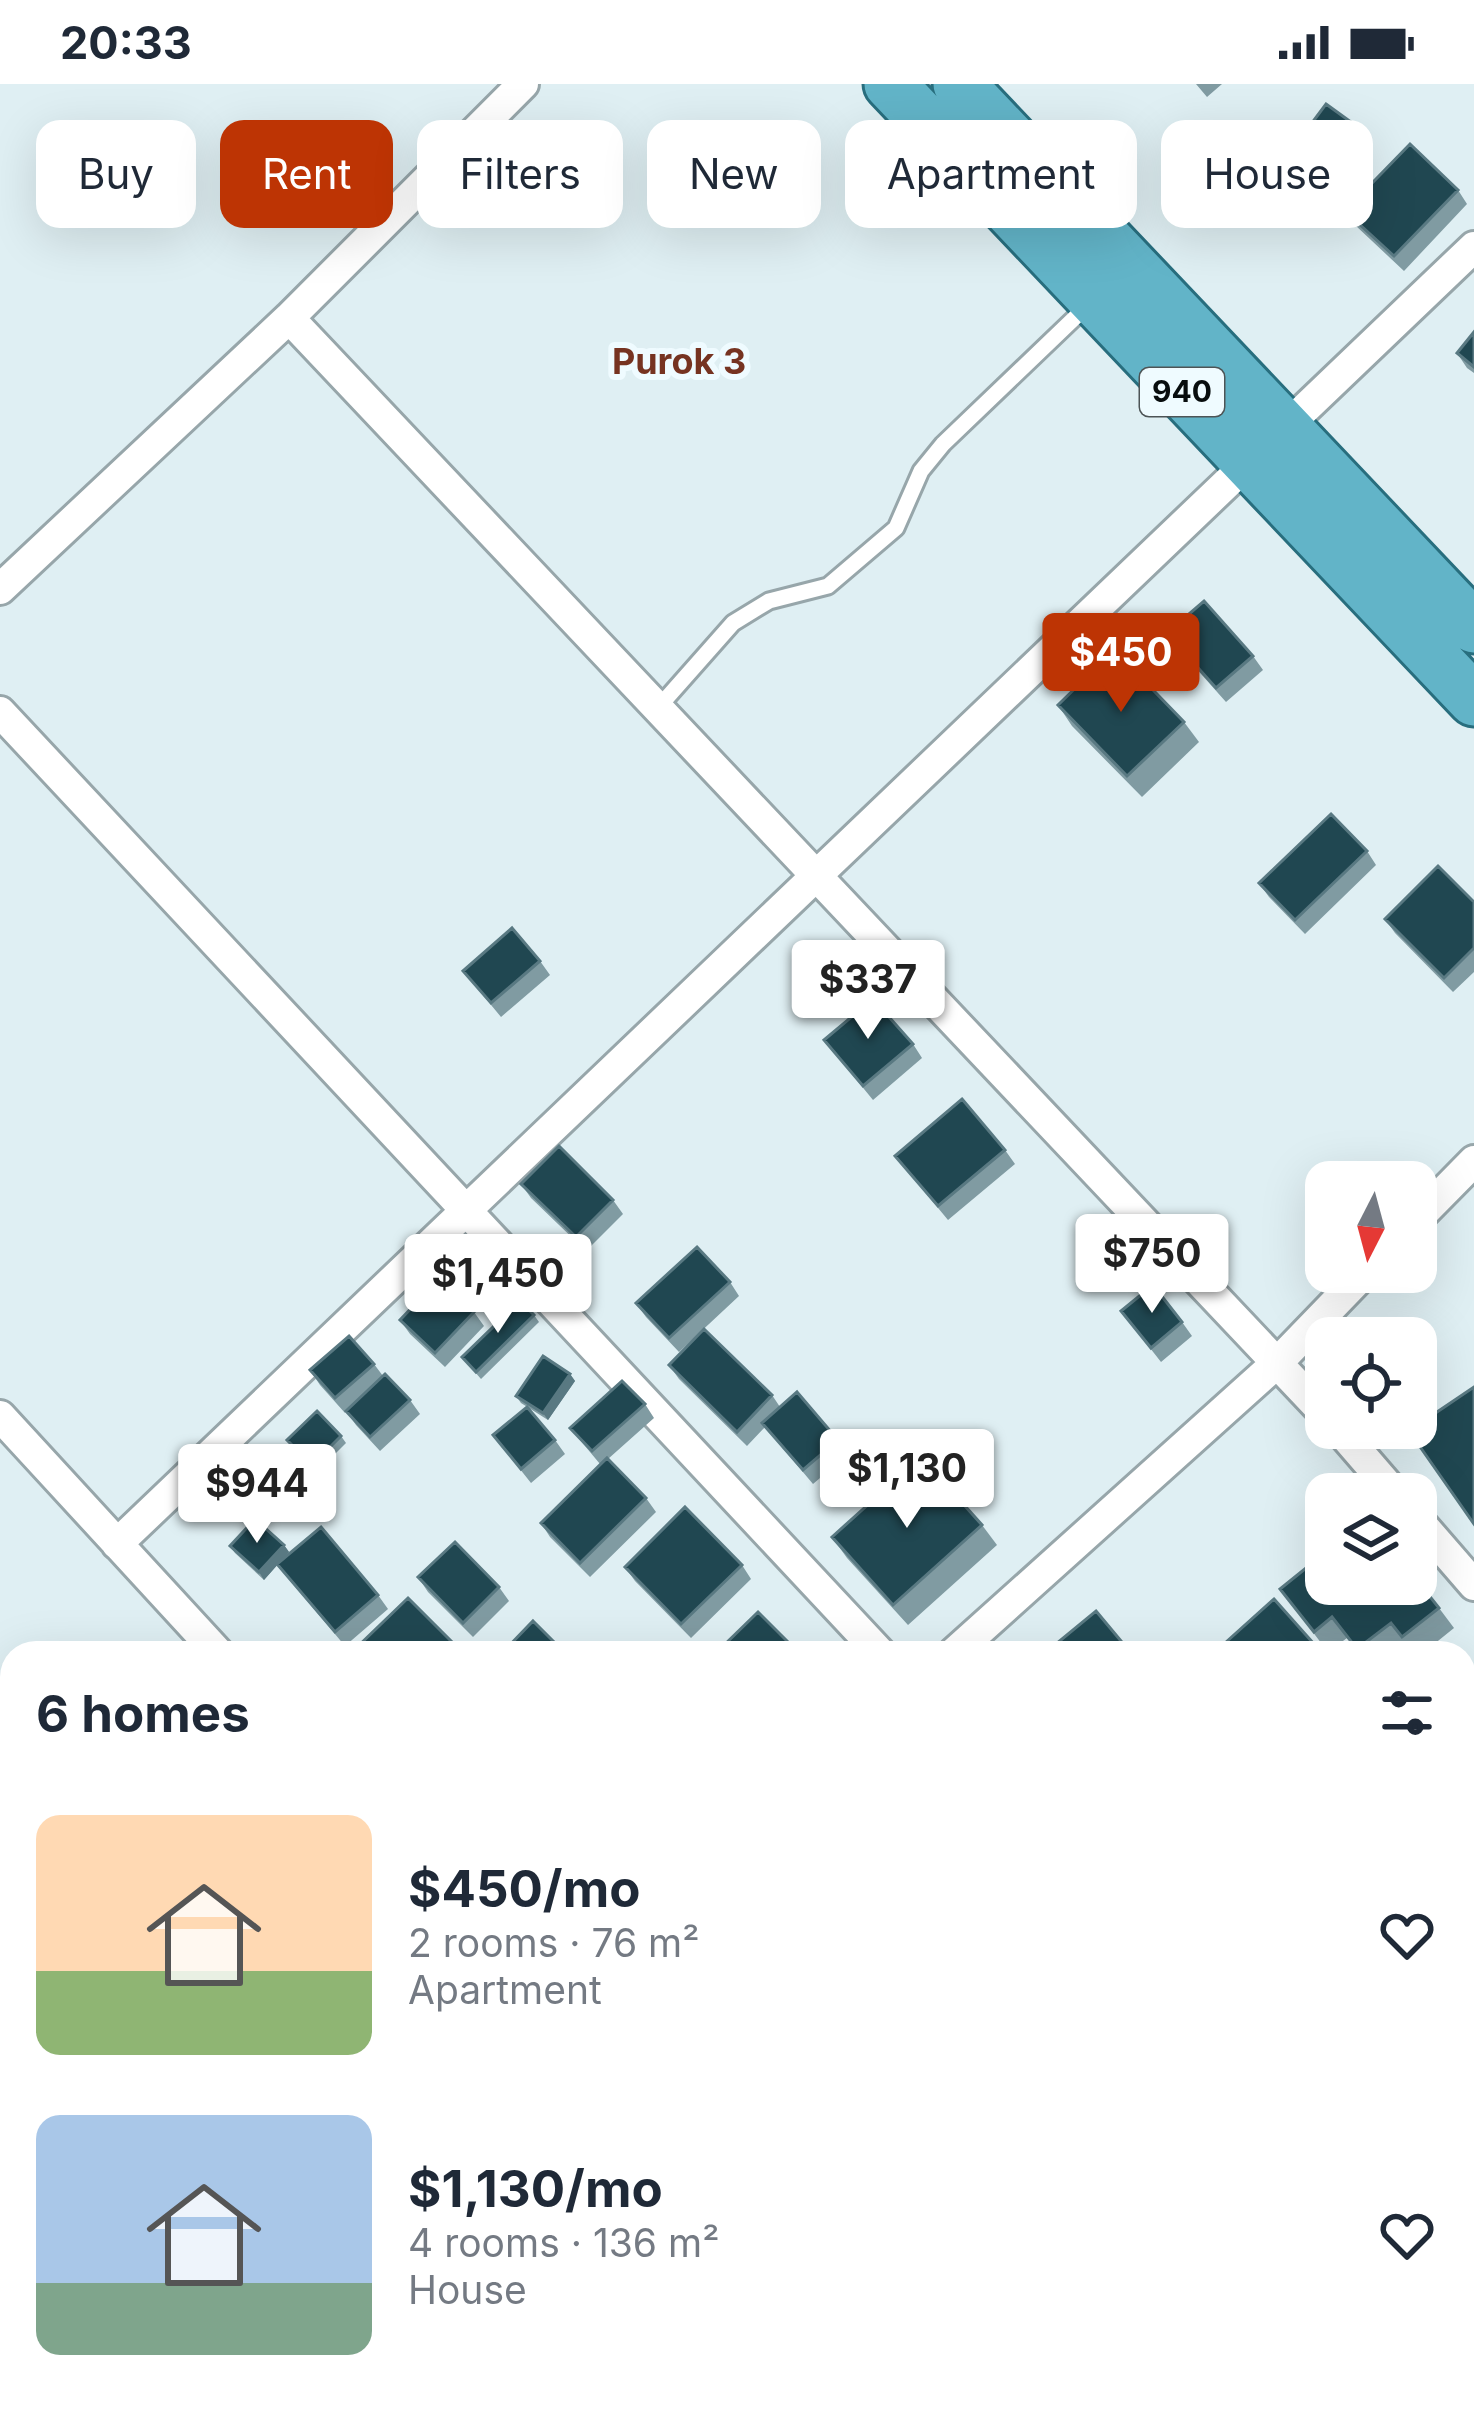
<!DOCTYPE html>
<meta charset="utf-8">
<style>
:root{--surface:#fff;--page:#f6f6f7;--text:#1f2937;--muted:#747a83;--accent:#bd3404}
body{margin:0;font-family:Inter,sans-serif;background:var(--page);color:var(--text);height:100vh;display:flex;flex-direction:column;font-size:45px;white-space:nowrap}
*{box-sizing:border-box;margin:0}
p{font-size:39px;color:var(--muted)}
.icon{flex:none;width:66px;height:66px;fill:none;stroke:currentColor;stroke-width:2;stroke-linecap:round;stroke-linejoin:round}
.map{position:relative;flex:1;overflow:hidden}
.details{position:absolute;left:0px;top:1557px;width:1476px;height:771px;display:flex;flex-direction:column;background:var(--surface);border-radius:36px 36px 0 0;box-shadow:0 12px 48px #0002}
.details>*{flex:none}
.top-card{position:absolute;left:36px;top:36px;width:1404px;height:108px;display:flex;gap:24px}
.needle{width:78px;rotate:186deg}
.fabs{position:absolute;left:1305px;top:1077px;display:grid;gap:24px}
.fabs a{display:grid;place-items:center;width:132px;height:132px;border-radius:24px;background:var(--surface);box-shadow:0 12px 48px #0002;font-size:60px}
.price{position:absolute;translate:-50% -102px;padding:0 27px;border-radius:12px;background:#fff;color:#222;font-size:39px;line-height:78px;filter:drop-shadow(0 3px 6px #0008)}
.price::after{content:'';position:absolute;left:50%;top:72px;width:36px;height:27px;margin-left:-18px;background:inherit;clip-path:polygon(0 0,100% 0,50% 100%)}
.price.current{background:var(--accent);color:#fff}
ul{padding:0;list-style:none}
li{display:flex;align-items:center;gap:36px;height:300px;padding:0 36px}
li span{display:grid;place-items:center;flex:none;width:336px;height:240px;border-radius:24px;color:#555}
li>.icon{margin-inline-start:auto}
span .icon{width:144px;height:144px;fill:#fffc;stroke-width:1}
li b{font-size:51px}
h2{display:flex;justify-content:space-between;align-items:center;height:144px;padding:0 36px;font-size:51px}
.tag{padding:0 42px;border-radius:24px;background:var(--surface);box-shadow:0 12px 48px #0002;font-size:42px;line-height:108px}
.tag.current{background:var(--accent);color:#fff}
.status{display:flex;justify-content:space-between;align-items:center;height:84px;padding:0 60px;background:var(--surface);direction:ltr}
.status svg{height:33px;fill:currentColor}
.map>svg:first-child{display:block}
.built{fill:#cde5ec}
.lines{fill:none;stroke-linecap:round;stroke-linejoin:round}
.service-casing{stroke:#97a6aa;stroke-width:21}
.minor-casing{stroke:#97a6aa;stroke-width:36}
.tertiary-casing{stroke:#97a6aa;stroke-width:45}
.trunk-casing{stroke:#286e7e;stroke-width:57}
.service{stroke:#fff;stroke-width:15}
.minor{stroke:#fff;stroke-width:30}
.tertiary{stroke:#fff;stroke-width:39}
.trunk{stroke:#62b4c8;stroke-width:51}
.wall{fill:#809ba2}
.shaded-wall{fill:#597982}
.building{fill:#204751;stroke:#597982;stroke-width:3}
.labels{text-anchor:middle;stroke-width:12;stroke-linejoin:round;paint-order:stroke}
.shield{fill:#effbff;stroke:#4d5456;stroke-width:3}
.shield-label{font-size:30px;font-weight:bold;fill:#080d0e}
.neighbourhood-label{font-size:36px;font-weight:bold;fill:#763321;stroke:#effbff}
</style>
<div class="status"><b>20:33</b><svg viewBox="0 0 49 12"><path d="M0 12V9h3v3zM5 12V6h3v6zM10 12V3h3v9zM15 12V0h3v12zM26 1h20v11H26zM47 4h2v5h-2z"/></svg></div>
<div class="map">
<svg width="1474" height="2326" viewBox="0 0 1474 2326">
<rect width="100%" height="100%" fill="#dfeff3"/>
<!-- built -->
<path class="built" d="M1474 1660V2326H975L965 2316H1464V1670Z"/>
<g class="lines">
<defs>
<path id="service" d="M657 625 733 539 769 517 828 502 896 444 921 387 943 360 1087 222"/>
<path id="minor" d="M289 234 1326 1331
M0 505 289 234 523 0
M0 628 880 1569
M1416 1136 1474 1077
M0 1332 218 1569
M1338 1344 1395 1410
M1416 1434 1474 1501
M117 1460 1474 163
M954 1569 1279 1277 1365 1188"/>
<path id="tertiary" d="M1464 1632 1474 1623
M907 2316 916 2326"/>
<path id="trunk" d="M890 0 1474 616
M959 0 1474 543"/>
</defs>
<!-- service casing -->
<use href="#service" class="service-casing"/>
<!-- minor casing -->
<use href="#minor" class="minor-casing"/>
<!-- tertiary casing -->
<use href="#tertiary" class="tertiary-casing"/>
<!-- trunk casing -->
<use href="#trunk" class="trunk-casing"/>
<!-- service -->
<use href="#service" class="service"/>
<!-- minor -->
<use href="#minor" class="minor"/>
<!-- tertiary -->
<use href="#tertiary" class="tertiary"/>
<!-- trunk -->
<use href="#trunk" class="trunk"/>
</g>
<!-- wall -->
<path class="wall" d="M1196 0H1222L1207 13Z
M1372 60 1338 104 1303 77 1294 63Z
M1458 106 1467 120 1404 187 1355 141 1345 127Z
M1474 248V289L1467 284 1457 269Z
M1167 549 1253 572 1263 586 1226 618 1177 563Z
M1110 592 1184 638 1199 658 1142 713 1072 642 1058 621Z
M1367 767 1376 781 1305 850 1269 813 1259 799Z
M1474 818V888L1453 908 1395 849 1385 835Z
M540 877 550 891 501 933 463 887Z
M824 956 913 960 922 974 873 1016Z
M1005 1066 1015 1080 948 1136 895 1072Z
M521 1100 613 1116 623 1130 586 1167 531 1114Z
M730 1198 739 1212 679 1268 646 1233 636 1219Z
M1121 1227 1182 1238 1192 1252 1161 1278Z
M474 1228 484 1242 445 1283 410 1250 400 1236Z
M534 1231 539 1238 481 1295 462 1273Z
M374 1280 383 1292 410 1316 420 1330 380 1367 356 1341 346 1327 345 1329 320 1301 310 1286Z
M669 1281 772 1311 780 1323 838 1356 848 1370 813 1400 765 1343 747 1362 679 1295Z
M570 1290 575 1297 548 1336 521 1319 516 1312Z
M645 1320 654 1334 608 1375 646 1414 656 1428 590 1493 550 1453 541 1439 600 1380 570 1344Z
M493 1351 555 1356 565 1370 531 1399Z
M341 1352 346 1359 317 1388 287 1356Z
M982 1441 997 1461 908 1541 847 1474 832 1453Z
M284 1461 289 1468 282 1475 378 1511 388 1525 345 1562 277 1481 264 1496 235 1469 230 1462Z
M742 1481 751 1495 691 1554 635 1497 625 1483Z
M418 1493 499 1503 509 1517 473 1553 428 1508Z
M1326 1500 1439 1524 1454 1544 1423 1569H1413L1405 1560 1393 1569H1359L1347 1554 1328 1568 1280 1505Z
M454 1560 460 1569H351Z
M1474 1659V1800L1464 1809V1668Z
M1474 1971V2123L1464 2132V1973Z
M690 2316H753L742 2326H700Z"/>
<!-- shaded-wall -->
<path class="shaded-wall" d="M1362 46 1372 60 1338 104 1329 89Z
M570 1290 575 1297 548 1336 543 1329Z
M284 1461 289 1468 264 1496 259 1488Z"/>
<!-- building -->
<path class="building" d="M1326 20 1362 46 1329 89 1294 63Z
M1410 60 1458 106 1394 172 1345 127Z
M1474 248V283L1457 269Z
M1204 517 1253 572 1216 604 1167 549Z
M1125 577 1184 638 1127 692 1058 621 1099 581 1110 592Z
M1331 730 1367 767 1295 836 1259 799Z
M1438 782 1474 818V864L1444 894 1385 835Z
M512 844 540 877 491 919 463 887Z
M873 915 913 960 863 1002 824 956Z
M962 1015 1005 1066 938 1122 895 1072Z
M559 1062 613 1116 576 1153 521 1100Z
M697 1163 730 1198 669 1254 636 1219Z
M439 1195 474 1228 435 1269 400 1236Z
M1153 1201 1182 1238 1151 1264 1121 1227Z
M520 1217 534 1231 476 1288 462 1273Z
M704 1245 772 1311 737 1348 669 1281Z
M349 1252 374 1280 335 1314 310 1286Z
M543 1272 570 1290 543 1329 516 1312Z
M385 1290 410 1316 370 1353 346 1327Z
M622 1297 645 1320 592 1367 570 1344Z
M1474 1303V1440L1409 1347Z
M797 1308 838 1356 803 1386 762 1339Z
M527 1323 555 1356 521 1385 493 1351Z
M317 1327 341 1352 312 1381 287 1356Z
M921 1373 982 1441 893 1521 832 1453Z
M607 1374 646 1414 580 1479 541 1439Z
M685 1423 742 1481 681 1540 625 1483Z
M255 1435 284 1461 259 1488 230 1462Z
M321 1443 378 1511 335 1548 277 1480Z
M455 1458 499 1503 463 1539 418 1493Z
M1326 1468V1500H1416V1495L1439 1524 1402 1553 1391 1539 1357 1565 1332 1533 1314 1548 1280 1505Z
M408 1514 454 1560 445 1569H351Z
M1274 1515 1322 1569H1234L1225 1559Z
M1096 1527 1131 1569H1045Z
M758 1528 798 1568 718 1569 717 1568Z
M533 1537 565 1569H502Z
M1474 1659V1766L1464 1775V1668Z
M1471 1967 1474 1971V2090L1464 2099V1973Z
M694 2316H728L718 2326H704Z
M1017 2316H1094L1104 2326H1026Z"/>
<g class="labels">
<!-- shield labels -->
<rect class="shield" x="1140" y="284" width="84" height="48" rx="9"/>
<g class="shield-label">
<text x="1182" y="318">940</text>
</g>
<!-- neighbourhood labels -->
<g class="neighbourhood-label">
<text x="679" y="290">Purok 3</text>
</g>
</g>
</svg>
<div class="fabs">
<a><svg class="needle" viewBox="-14 -14 28 28"><path d="M0-13l5 13h-10z" fill="#e53935"/><path d="M0 13l5-13h-10z" fill="#747a83"/></svg></a>
<a><svg class="icon" aria-label="locate" viewBox="0 0 24 24"><circle cx="12" cy="12" r="6"/><path d="M12 2v4M12 18v4M2 12h4M18 12h4"/></svg></a>
<a><svg class="icon" aria-label="layers" viewBox="0 0 24 24"><path d="M12 4l9 5-9 5-9-5zM3 14l9 5 9-5"/></svg></a>
</div>
<b class="price current" style="left:1121px;top:631px">$450</b>
<b class="price" style="left:868px;top:958px">$337</b>
<b class="price" style="left:1152px;top:1232px">$750</b>
<b class="price" style="left:498px;top:1252px">$1,450</b>
<b class="price" style="left:907px;top:1447px">$1,130</b>
<b class="price" style="left:257px;top:1462px">$944</b>
<div class="top-card">
<a class="tag">Buy</a>
<a class="tag current">Rent</a>
<a class="tag">Filters</a>
<a class="tag">New</a>
<a class="tag">Apartment</a>
<a class="tag">House</a>
</div>
<section class="details">
<h2>6 homes<svg class="icon" aria-label="filters" viewBox="0 0 24 24"><path d="M4 7h16M4 17h16"/><circle cx="9" cy="7" r="2"/><circle cx="15" cy="17" r="2"/></svg></h2>
<ul>
<li><span style="background:linear-gradient(#ffd9b3 65%,#8fb573 0)"><svg class="icon" aria-label="home" viewBox="0 0 24 24"><path d="M3 11l9-7 9 7M6 9v11h12V9"/></svg></span><div><b>$450/mo</b><p>2 rooms · 76 m²</p><p>Apartment</p></div><svg class="icon" aria-label="heart" viewBox="0 0 24 24"><path d="M12 20l-8-8c-3-5 5-10 8-4 3-6 11-1 8 4z"/></svg></li>
<li><span style="background:linear-gradient(#a9c7e8 70%,#7fa58c 0)"><svg class="icon" aria-label="home" viewBox="0 0 24 24"><path d="M3 11l9-7 9 7M6 9v11h12V9"/></svg></span><div><b>$1,130/mo</b><p>4 rooms · 136 m²</p><p>House</p></div><svg class="icon" aria-label="heart" viewBox="0 0 24 24"><path d="M12 20l-8-8c-3-5 5-10 8-4 3-6 11-1 8 4z"/></svg></li>
</ul>
</section>
</div>
